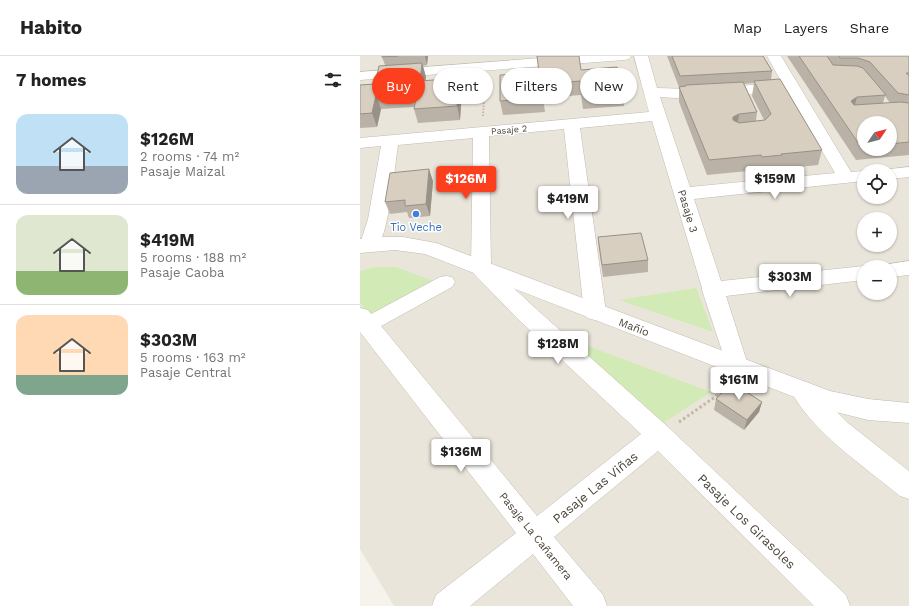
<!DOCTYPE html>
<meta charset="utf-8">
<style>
:root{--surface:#fff;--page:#f2f2f2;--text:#222;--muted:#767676;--line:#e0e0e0;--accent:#fc3f1d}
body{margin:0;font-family:"Work Sans",sans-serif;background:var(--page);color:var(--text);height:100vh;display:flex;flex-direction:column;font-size:15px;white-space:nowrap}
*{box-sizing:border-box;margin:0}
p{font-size:13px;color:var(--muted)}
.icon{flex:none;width:22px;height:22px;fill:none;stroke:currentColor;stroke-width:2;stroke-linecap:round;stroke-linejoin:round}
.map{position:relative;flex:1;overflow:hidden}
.details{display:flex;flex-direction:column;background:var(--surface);width:360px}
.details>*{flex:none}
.banner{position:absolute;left:12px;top:12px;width:380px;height:36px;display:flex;gap:8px}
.needle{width:26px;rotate:55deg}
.fabs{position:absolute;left:497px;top:60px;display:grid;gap:8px}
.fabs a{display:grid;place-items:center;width:40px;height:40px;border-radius:50%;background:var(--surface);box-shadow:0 1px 3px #0004;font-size:20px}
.price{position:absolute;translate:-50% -34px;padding:0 9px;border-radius:4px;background:#fff;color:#222;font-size:13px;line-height:26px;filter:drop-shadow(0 1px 2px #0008)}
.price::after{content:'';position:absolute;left:50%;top:24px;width:12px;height:9px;margin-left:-6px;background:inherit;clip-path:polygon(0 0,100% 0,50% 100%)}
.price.selected{background:var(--accent);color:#fff}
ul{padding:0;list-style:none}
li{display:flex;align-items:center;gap:12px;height:100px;padding:0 16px}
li+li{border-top:1px solid var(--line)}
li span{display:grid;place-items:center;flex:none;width:112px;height:80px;border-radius:12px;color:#555}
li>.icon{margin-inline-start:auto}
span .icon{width:48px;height:48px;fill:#fffc;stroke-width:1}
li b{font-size:17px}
h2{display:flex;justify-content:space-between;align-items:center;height:48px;padding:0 16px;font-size:17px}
.pill{padding:0 14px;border-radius:18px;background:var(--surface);box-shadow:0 1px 3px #0004;font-size:14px;line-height:36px}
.pill.selected{background:var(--accent);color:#fff}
header{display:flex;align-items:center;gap:24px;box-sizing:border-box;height:56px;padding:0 20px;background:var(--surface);border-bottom:1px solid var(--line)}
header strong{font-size:19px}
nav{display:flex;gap:22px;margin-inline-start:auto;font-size:14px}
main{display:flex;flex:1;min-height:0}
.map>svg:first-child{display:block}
.residential{fill:#eae5da;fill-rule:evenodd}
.green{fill:#d2eab5}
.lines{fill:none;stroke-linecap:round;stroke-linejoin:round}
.pedestrian-casing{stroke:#c2bbae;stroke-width:1}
.minor-casing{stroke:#c2bbae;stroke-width:1}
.tertiary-casing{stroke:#c2bbae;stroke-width:1}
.path-far1{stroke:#c4b79f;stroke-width:2;stroke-dasharray:1.5 1.5;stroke-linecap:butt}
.path{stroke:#c4b79f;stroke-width:3;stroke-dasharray:2.5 2.5;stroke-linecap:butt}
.pedestrian{fill:#fff;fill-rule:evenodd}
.minor{fill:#fff;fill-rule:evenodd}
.tertiary{fill:#fff;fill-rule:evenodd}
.wall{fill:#bab2a6;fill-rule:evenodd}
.shaded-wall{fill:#979187}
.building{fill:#d8cfc1;stroke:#979187}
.shop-dot{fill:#3f7fe0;stroke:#fff;stroke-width:1.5}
.labels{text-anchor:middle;stroke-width:3;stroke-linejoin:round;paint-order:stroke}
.far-street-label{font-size:9px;fill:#4b4439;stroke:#fff}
.street-label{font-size:11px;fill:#4b4439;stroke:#fff}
.shop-label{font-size:11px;fill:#366cbe;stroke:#fff}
.near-street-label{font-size:13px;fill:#4b4439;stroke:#fff}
</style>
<header>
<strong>Habito</strong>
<nav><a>Map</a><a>Layers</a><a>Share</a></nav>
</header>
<main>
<section class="details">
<h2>7 homes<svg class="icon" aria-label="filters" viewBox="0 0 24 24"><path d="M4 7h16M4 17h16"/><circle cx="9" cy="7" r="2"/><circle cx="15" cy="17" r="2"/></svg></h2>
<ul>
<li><span style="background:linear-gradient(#bfe0f5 65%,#9aa5b1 0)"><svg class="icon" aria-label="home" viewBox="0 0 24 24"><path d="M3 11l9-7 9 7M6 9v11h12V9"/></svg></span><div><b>$126M</b><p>2 rooms · 74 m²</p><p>Pasaje Maizal</p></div></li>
<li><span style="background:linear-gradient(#dfe7d0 70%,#8fb573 0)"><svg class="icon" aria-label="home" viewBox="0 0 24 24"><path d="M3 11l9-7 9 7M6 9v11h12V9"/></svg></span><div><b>$419M</b><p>5 rooms · 188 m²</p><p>Pasaje Caoba</p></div></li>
<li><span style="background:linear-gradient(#ffd9b3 75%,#7fa58c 0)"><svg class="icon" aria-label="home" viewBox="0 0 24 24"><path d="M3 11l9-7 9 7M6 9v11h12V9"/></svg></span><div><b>$303M</b><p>5 rooms · 163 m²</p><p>Pasaje Central</p></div></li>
</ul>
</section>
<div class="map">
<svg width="549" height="550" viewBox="0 0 549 550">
<rect width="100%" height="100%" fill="#f6f3ec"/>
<!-- residential -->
<path class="residential" d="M0 0H549V550H34L0 493ZM504 67H530V93H504ZM504 115H530V141H504ZM504 163H530V189H504ZM504 211H530V237H504Z"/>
<!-- green -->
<path class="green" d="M15 211H36L91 232 18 272 0 246V215Z
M336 232 353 276 259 244Z
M193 277 351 336 294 373Z"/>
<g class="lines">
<defs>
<path id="pedestrian" d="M86 220 92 221 95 226 92 231 14 274 7 276 0 274V264L80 221Z"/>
<path id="minor" d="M207 0H271L269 3 264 4 0 24V16Z
M274 0H288L297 32 331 33 422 27 407 0H421L491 116 504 115H506H504V125L334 143 361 225 504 210 508 211H504V224L366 240 388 309 385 316 377 318 369 316 342 234V232L292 65 220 72 246 256 243 262 235 264 227 262 224 256 204 73 129 80 131 211 174 251 308 371 486 539 490 550H454L298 395 194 481 243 539 247 550H213L173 498 110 550H72L76 539 156 477 0 276V252L8 254 177 460 281 378 158 263 114 218 111 213 113 82 38 89C34 115 30 171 17 193L10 195 3 193 0 188 8 163 21 90 0 92V82L289 56ZM427 35 475 117 330 131 300 41 331 43Z
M549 111V121L530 123V115H523L530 113Z
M549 205V219L530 221V211H522L523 209Z
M443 325 451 328 463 342 488 367 549 415V443L540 440C505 411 451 375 431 335L435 328Z"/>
<path id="tertiary" d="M18 181H43L76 187 470 335 508 343 549 347V367L508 364 468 354 65 198 35 194 0 197V183Z"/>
</defs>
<!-- pedestrian casing -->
<use href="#pedestrian" class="pedestrian-casing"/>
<!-- minor casing -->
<use href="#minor" class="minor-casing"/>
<!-- tertiary casing -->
<use href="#tertiary" class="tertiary-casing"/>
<!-- path-far1 -->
<path class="path-far1" d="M123 60 125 27"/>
<!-- path -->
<path class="path" d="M319 366 365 334 369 327"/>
<!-- pedestrian -->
<use href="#pedestrian" class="pedestrian"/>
<!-- minor -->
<use href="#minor" class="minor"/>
<!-- tertiary -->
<use href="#tertiary" class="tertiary"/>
</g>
<!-- wall -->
<path class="wall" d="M22 0H68L67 9 63 10 66 21 65 24 102 36 100 64 58 67 54 53V51L21 53 17 71 0 72V29L15 28 25 9 22 1Z
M307 0H403L412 15 411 24 462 94 458 109 419 113 418 115 399 116 398 114 347 119 319 46V31ZM394 27 392 40 404 64 396 65 397 56 384 28Z
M427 0H549V99L496 104ZM525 40 530 47H523ZM504 67H530V93H504Z
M221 14 264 36V50L223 53 221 39 183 42 185 56 143 59 140 45V19Z
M73 125 70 160 49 162 47 156 30 158 25 146Z
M238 181 288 204V216L243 221 239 193Z
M356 343 402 346 399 356 384 374 354 354Z"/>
<!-- shaded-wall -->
<path class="shaded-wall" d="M65 0H68L67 9Z
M62 7 66 21 64 39 60 25Z
M99 22 102 36 100 64 97 50Z
M16 39 21 53 17 71 12 57Z
M497 41 493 55 491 45Z
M379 58 377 74 371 77 373 61Z
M69 113 73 125 70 160 66 148Z
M402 346 399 356 384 374 387 364Z"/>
<!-- building -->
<path class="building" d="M22 0H38L22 1Z
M177 0H219L221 14 257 11 264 36 222 39 220 25 181 28 183 42 140 45V19L179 17Z
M312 0H403L412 15 320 20Z
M439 0H467L473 9 497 10 503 12 526 39 497 41 491 45 494 49 540 46 549 47V86L530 88V67H504V90L501 91Z
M479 0H549V17H546L549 20V39L538 37 510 6 498 2H480Z
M62 7 60 25 99 22 97 50 54 53 57 36 16 39 12 57 0 58V29L15 28 19 10Z
M420 23 462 94 421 98 422 99 402 101 401 99 349 104 319 31 326 30V29L383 26 397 56 379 58 373 61V64L379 67 405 64 411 58 394 25Z
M69 113 66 148 45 150V144L25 146 30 117Z
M281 177 288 204 242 209 238 181Z
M371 326 402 346 387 364 356 343Z"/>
<!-- markers -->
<circle class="shop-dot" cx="56" cy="158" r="4"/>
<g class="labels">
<!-- far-street labels -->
<g class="far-street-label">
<text transform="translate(149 74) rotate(-5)" y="3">Pasaje 2</text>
</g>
<!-- street labels -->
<g class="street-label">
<text transform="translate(328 155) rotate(73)" y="4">Pasaje 3</text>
<text transform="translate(274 271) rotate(21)" y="4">Mañío</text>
<text transform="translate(176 480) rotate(51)" y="4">Pasaje La Cañamera</text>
</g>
<!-- shop labels -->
<g class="shop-label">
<text x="56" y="175">Tio Veche</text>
</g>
<!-- near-street labels -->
<g class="near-street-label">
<text transform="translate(235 431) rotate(-39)" y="5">Pasaje Las Viñas</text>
<text transform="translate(387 465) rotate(44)" y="5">Pasaje Los Girasoles</text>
</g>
</g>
</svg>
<div class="fabs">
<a><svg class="needle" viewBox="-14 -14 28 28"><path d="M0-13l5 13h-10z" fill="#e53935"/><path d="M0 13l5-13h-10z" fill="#767676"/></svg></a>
<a><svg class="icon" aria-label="locate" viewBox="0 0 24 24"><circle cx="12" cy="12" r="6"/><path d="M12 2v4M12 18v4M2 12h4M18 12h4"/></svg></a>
<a>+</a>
<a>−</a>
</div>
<b class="price selected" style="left:106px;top:144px">$126M</b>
<b class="price" style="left:415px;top:144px">$159M</b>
<b class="price" style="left:208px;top:164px">$419M</b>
<b class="price" style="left:430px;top:242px">$303M</b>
<b class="price" style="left:198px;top:309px">$128M</b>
<b class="price" style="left:379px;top:345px">$161M</b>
<b class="price" style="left:101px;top:417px">$136M</b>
<div class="banner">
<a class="pill selected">Buy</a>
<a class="pill">Rent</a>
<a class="pill">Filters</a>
<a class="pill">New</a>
</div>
</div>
</main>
